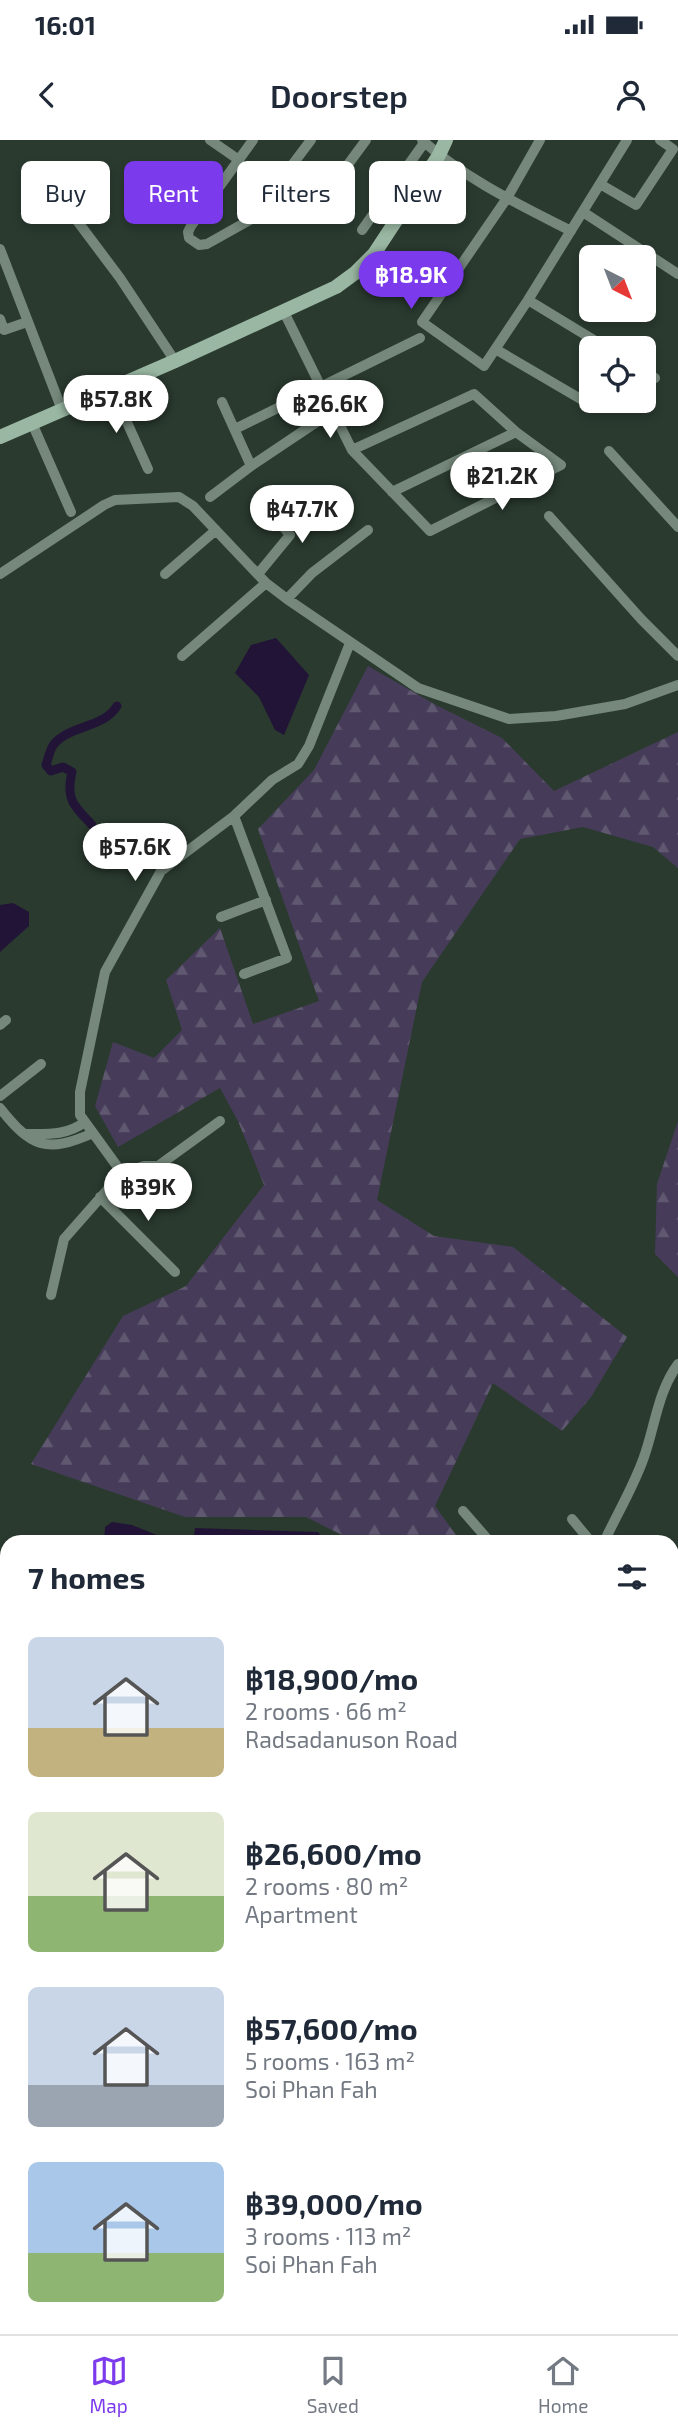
<!DOCTYPE html>
<meta charset="utf-8">
<style>
:root{--surface:#fff;--page:#f2f2f3;--text:#1f2937;--muted:#747a83;--line:#e0e1e3;--accent:#7c3aed}
body{margin:0;font-family:"Exo 2",sans-serif;background:var(--page);color:var(--text);height:100vh;display:flex;flex-direction:column;font-size:26px;white-space:nowrap}
*{box-sizing:border-box;margin:0}
p{font-size:23px;color:var(--muted)}
.icon{flex:none;width:38px;height:38px;fill:none;stroke:currentColor;stroke-width:2;stroke-linecap:round;stroke-linejoin:round}
.map{position:relative;flex:1;overflow:hidden}
.sheet{position:absolute;left:0px;top:1395px;width:679px;height:800px;display:flex;flex-direction:column;background:var(--surface);border-radius:21px 21px 0 0;box-shadow:0 4px 10px #0003}
.sheet>*{flex:none}
.hud{position:absolute;left:21px;top:21px;width:637px;height:63px;display:flex;gap:14px}
.needle{width:46px;rotate:138deg}
.buttons{position:absolute;left:579px;top:105px;display:grid;gap:14px}
.buttons a{display:grid;place-items:center;width:77px;height:77px;border-radius:10px;background:var(--surface);box-shadow:0 4px 10px #0003;font-size:35px}
.price{position:absolute;translate:-50% -60px;padding:0 16px;border-radius:24px;background:#fff;color:#222;font-size:23px;line-height:46px;filter:drop-shadow(0 2px 4px #0008)}
.price::after{content:'';position:absolute;left:50%;top:42px;width:21px;height:16px;margin-left:-10px;background:inherit;clip-path:polygon(0 0,100% 0,50% 100%)}
.price.current{background:var(--accent);color:#fff}
ul{padding:0;list-style:none}
li{display:flex;align-items:center;gap:21px;height:175px;padding:0 28px}
li span{display:grid;place-items:center;flex:none;width:196px;height:140px;border-radius:10px;color:#555}
li>.icon{margin-inline-start:auto}
span .icon{width:84px;height:84px;fill:#fffc;stroke-width:1}
li b{font-size:30px}
h2{display:flex;justify-content:space-between;align-items:center;height:84px;padding:0 28px;font-size:30px}
.pill{padding:0 24px;border-radius:10px;background:var(--surface);box-shadow:0 4px 10px #0003;font-size:24px;line-height:63px}
.pill.current{background:var(--accent);color:#fff}
.status{display:flex;justify-content:space-between;align-items:center;height:49px;padding:0 35px;background:var(--surface);direction:ltr}
.status svg{height:19px;fill:currentColor}
header{display:flex;justify-content:space-between;align-items:center;height:91px;padding:0 28px;background:var(--surface);font-size:32px;font-weight:600}
.tabs{display:flex;justify-content:space-around;align-items:center;height:98px;border-top:2px solid var(--line);background:var(--surface);font-size:19px;color:var(--muted)}
.tabs a{display:grid;justify-items:center;gap:4px}
.tabs .current{color:var(--accent)}
.map>svg:first-child{display:block}
.forest{fill:url(#forest-firs)}
.wetland{fill:url(#wetland-marsh)}
.water{fill:#221437}
.lines{fill:none;stroke-linecap:round;stroke-linejoin:round}
.canal{stroke:#221437;stroke-width:9}
.street{stroke:#75887b;stroke-width:10}
.secondary{stroke:#99b7a2;stroke-width:14}
</style>
<div class="status"><b>16:01</b><svg viewBox="0 0 49 12"><path d="M0 12V9h3v3zM5 12V6h3v6zM10 12V3h3v9zM15 12V0h3v12zM26 1h20v11H26zM47 4h2v5h-2z"/></svg></div>
<header><svg class="icon" aria-label="back" viewBox="0 0 24 24"><path d="M15 5l-7 7 7 7"/></svg>Doorstep<svg class="icon" aria-label="person" viewBox="0 0 24 24"><circle cx="12" cy="8" r="4"/><path d="M4 21q1-7 8-7t8 7"/></svg></header>
<div class="map">
<svg width="678" height="2194" viewBox="0 0 678 2194">
<defs>
<pattern id="forest-firs" width="22" height="20" patternUnits="userSpaceOnUse" patternTransform="scale(1.75)"><rect width="22" height="20" fill="#463c59"/><path d="M5 1l3.5 6h-7zM16 11l3.5 6h-7z" fill="#605870"/></pattern>
<pattern id="wetland-marsh" width="20" height="14" patternUnits="userSpaceOnUse" patternTransform="scale(1.75)"><rect width="20" height="14" fill="#463c59"/><path d="M1 5h8M5 5V1M11 12h8M15 12V8" fill="none" stroke="#605870"/></pattern>
</defs>
<rect width="100%" height="100%" fill="#2a3a2f"/>
<!-- forest -->
<path class="forest" d="M368 526 436 565 502 598 554 651 678 592V728L653 707 583 687 520 699 422 842 377 1060 434 1096 513 1107 627 1197 591 1257 562 1291 493 1243 435 1366 461 1402H342L346 1397 306 1377H185L31 1324 123 1176 186 1146 264 1045 238 981 220 948 118 1007 95 966 113 902 154 918 182 890 166 840 220 788 253 884 319 861 258 689 314 630Z
M678 981V1137L655 1114 657 1044Z
M0 1944 7 1950 5 2189H0Z"/>
<!-- wetland -->
<path class="wetland" d="M51 2188H160L159 2194H49Z"/>
<!-- water -->
<path class="water" d="M276 498 309 535 284 595 275 590 259 557 235 533 251 505Z
M13 763 29 772V786L0 812V765Z
M112 1382 132 1385 174 1402H104L105 1387Z
M195 1388 318 1392 324 1400H200L194 1395Z
M267 2188H333L336 2194H267Z
M343 2188H417L420 2194H347Z
M427 2188H505L507 2194H430Z
M516 2188H589L587 2194H519Z
M605 2188H648L625 2194H609Z"/>
<g class="lines">
<!-- canal -->
<path class="canal" d="M92 685C75 667 65 660 72 632L63 627 51 631 46 625C48 619 50 609 54 604 70 585 104 588 117 566
M672 1900 678 1908
M678 1993V2060
M22 2188 23 2194
M182 2194 184 2188"/>
<!-- street -->
<path class="street" d="M210 0 239 20
M253 0 191 86 188 92 189 98 199 105 207 104 296 54
M422 0C465 39 520 65 571 91
M540 0 507 58 422 182 484 226 528 160 627 0
M281 42C292 51 306 67 321 61L366 0
M600 44 636 65 673 9 660 0
M69 70 120 138 175 221
M583 72 678 134
M255 74 311 0
M362 90 424 3
M0 109 62 270
M528 160 607 208
M284 172 352 310 430 391 561 325 516 292 474 254 352 310
M0 179 4 190 27 182
M497 210 596 268
M644 231 655 238
M112 249 148 329
M222 262 251 326
M32 283 71 372
M235 289 420 198
M609 311 678 387
M392 352 516 292
M210 357 251 326 333 271
M549 376 641 479 678 516
M0 434 104 365 115 360 179 357 193 366 266 443 287 459 418 548 509 579 556 576 625 564 678 545
M165 434 216 390
M258 434 290 395 277 379 312 356
M287 459 312 433 368 390
M182 516 266 443
M234 676 287 818 244 834
M221 777 266 760
M0 885 6 880
M0 956 41 924
M0 968C31 1007 46 1014 93 993
M24 994C47 994 66 996 85 982
M122 1033 80 975V952L105 832 161 731 234 676 272 640 298 624 309 606 350 503
M122 1033 144 1026H158L220 981
M100 1057 175 1132
M51 1155 64 1099 122 1033
M463 1371 490 1402
M572 1379 591 1402
M604 1402C617 1374 634 1346 644 1317 655 1286 658 1251 678 1224
M672 1468 678 1476"/>
<!-- secondary -->
<path class="secondary" d="M0 297 175 221 336 147 355 133 374 114 439 15 446 0"/>
</g>
</svg>
<div class="buttons">
<a><svg class="needle" viewBox="-14 -14 28 28"><path d="M0-13l5 13h-10z" fill="#e53935"/><path d="M0 13l5-13h-10z" fill="#747a83"/></svg></a>
<a><svg class="icon" aria-label="locate" viewBox="0 0 24 24"><circle cx="12" cy="12" r="6"/><path d="M12 2v4M12 18v4M2 12h4M18 12h4"/></svg></a>
</div>
<b class="price current" style="left:411px;top:171px">฿18.9K</b>
<b class="price" style="left:116px;top:295px">฿57.8K</b>
<b class="price" style="left:330px;top:300px">฿26.6K</b>
<b class="price" style="left:502px;top:372px">฿21.2K</b>
<b class="price" style="left:302px;top:405px">฿47.7K</b>
<b class="price" style="left:135px;top:743px">฿57.6K</b>
<b class="price" style="left:148px;top:1083px">฿39K</b>
<div class="hud">
<a class="pill">Buy</a>
<a class="pill current">Rent</a>
<a class="pill">Filters</a>
<a class="pill">New</a>
</div>
<section class="sheet">
<h2>7 homes<svg class="icon" aria-label="filters" viewBox="0 0 24 24"><path d="M4 7h16M4 17h16"/><circle cx="9" cy="7" r="2"/><circle cx="15" cy="17" r="2"/></svg></h2>
<ul>
<li><span style="background:linear-gradient(#c9d6e8 65%,#c2b280 0)"><svg class="icon" aria-label="home" viewBox="0 0 24 24"><path d="M3 11l9-7 9 7M6 9v11h12V9"/></svg></span><div><b>฿18,900/mo</b><p>2 rooms · 66 m²</p><p>Radsadanuson Road</p></div></li>
<li><span style="background:linear-gradient(#dfe7d0 60%,#8fb573 0)"><svg class="icon" aria-label="home" viewBox="0 0 24 24"><path d="M3 11l9-7 9 7M6 9v11h12V9"/></svg></span><div><b>฿26,600/mo</b><p>2 rooms · 80 m²</p><p>Apartment</p></div></li>
<li><span style="background:linear-gradient(#c9d6e8 70%,#9aa5b1 0)"><svg class="icon" aria-label="home" viewBox="0 0 24 24"><path d="M3 11l9-7 9 7M6 9v11h12V9"/></svg></span><div><b>฿57,600/mo</b><p>5 rooms · 163 m²</p><p>Soi Phan Fah</p></div></li>
<li><span style="background:linear-gradient(#a9c7e8 65%,#8fb573 0)"><svg class="icon" aria-label="home" viewBox="0 0 24 24"><path d="M3 11l9-7 9 7M6 9v11h12V9"/></svg></span><div><b>฿39,000/mo</b><p>3 rooms · 113 m²</p><p>Soi Phan Fah</p></div></li>
</ul>
</section>
</div>
<nav class="tabs">
<a class="current"><svg class="icon" aria-label="map" viewBox="0 0 24 24"><path d="M3 6l6-2 6 2 6-2v14l-6 2-6-2-6 2zM9 4v14M15 6v14"/></svg>Map</a>
<a><svg class="icon" aria-label="saved" viewBox="0 0 24 24"><path d="M7 4h10v16l-5-4-5 4z"/></svg>Saved</a>
<a><svg class="icon" aria-label="home" viewBox="0 0 24 24"><path d="M3 11l9-7 9 7M6 9v11h12V9"/></svg>Home</a>
</nav>
